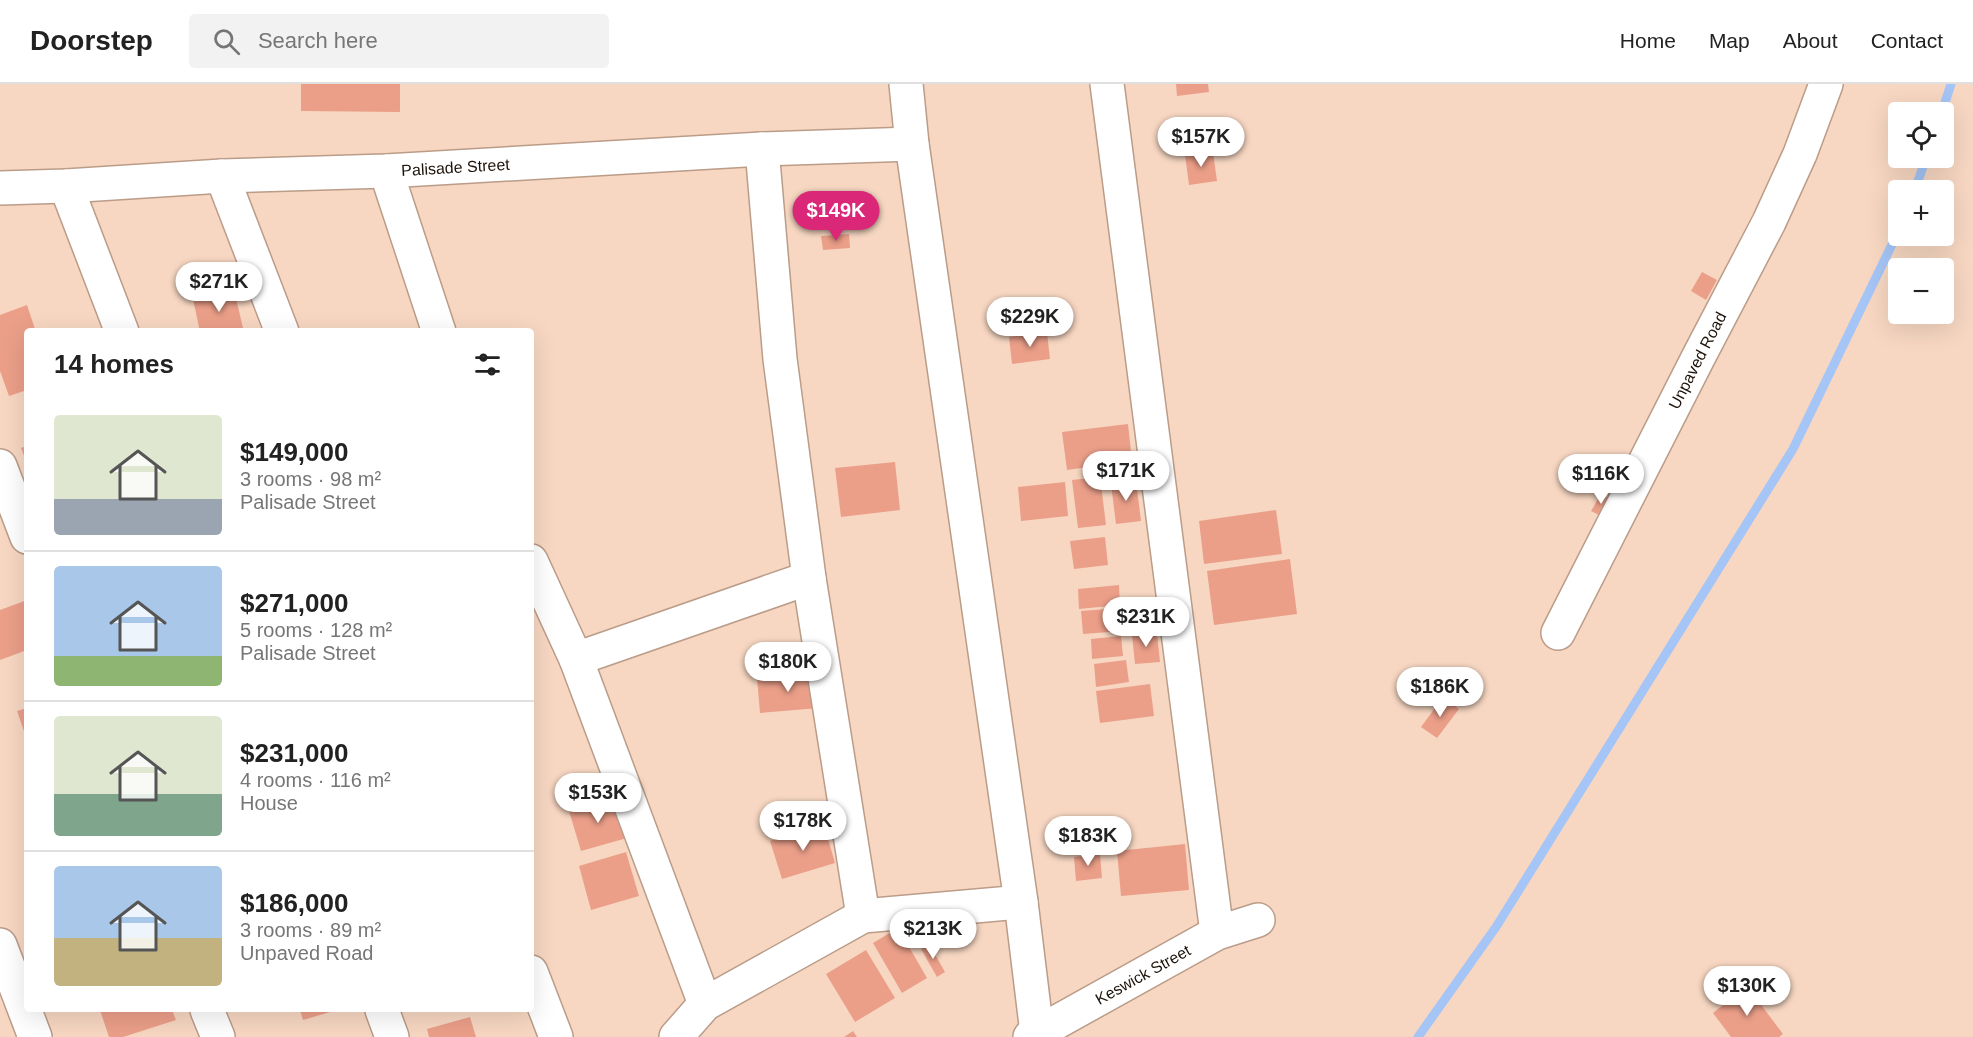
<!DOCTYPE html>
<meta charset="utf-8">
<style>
:root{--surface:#fff;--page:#f2f2f2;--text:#222;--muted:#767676;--line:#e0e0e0;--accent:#db2777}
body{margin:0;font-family:Helvetica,sans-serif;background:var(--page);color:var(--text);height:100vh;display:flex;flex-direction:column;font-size:22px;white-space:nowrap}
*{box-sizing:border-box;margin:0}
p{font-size:20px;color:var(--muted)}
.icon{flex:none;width:33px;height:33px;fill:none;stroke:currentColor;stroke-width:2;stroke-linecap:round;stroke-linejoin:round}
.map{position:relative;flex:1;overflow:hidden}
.drawer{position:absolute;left:24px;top:244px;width:510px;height:684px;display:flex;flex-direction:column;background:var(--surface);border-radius:6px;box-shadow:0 6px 24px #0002}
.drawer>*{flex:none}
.buttons{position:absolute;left:1888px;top:18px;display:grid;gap:12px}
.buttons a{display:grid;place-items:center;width:66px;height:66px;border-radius:6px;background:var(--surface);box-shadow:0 6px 24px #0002;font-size:30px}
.price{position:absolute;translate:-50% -51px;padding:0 14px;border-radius:21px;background:#fff;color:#222;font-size:20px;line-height:39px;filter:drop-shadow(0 2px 3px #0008)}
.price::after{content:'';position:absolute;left:50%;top:36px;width:18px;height:14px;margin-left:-9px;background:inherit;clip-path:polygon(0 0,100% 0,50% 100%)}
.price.active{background:var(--accent);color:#fff}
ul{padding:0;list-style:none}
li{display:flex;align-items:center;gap:18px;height:150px;padding:0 30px}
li+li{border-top:2px solid var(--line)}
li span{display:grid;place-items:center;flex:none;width:168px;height:120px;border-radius:6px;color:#555}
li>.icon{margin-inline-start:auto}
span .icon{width:72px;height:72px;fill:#fffc;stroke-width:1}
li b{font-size:26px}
h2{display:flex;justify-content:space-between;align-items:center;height:72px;padding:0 30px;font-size:26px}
header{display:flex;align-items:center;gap:36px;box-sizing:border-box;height:84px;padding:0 30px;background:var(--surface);border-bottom:2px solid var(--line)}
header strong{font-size:28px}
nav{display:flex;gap:33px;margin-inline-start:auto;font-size:21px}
.search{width:420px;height:54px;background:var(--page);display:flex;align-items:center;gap:15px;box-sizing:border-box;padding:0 21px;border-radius:6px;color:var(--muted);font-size:22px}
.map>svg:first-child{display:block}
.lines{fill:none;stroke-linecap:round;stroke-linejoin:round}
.stream{stroke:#a5c5f6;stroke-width:9}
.building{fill:#eb9f89}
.minor-casing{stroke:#ba9c89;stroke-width:36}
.minor{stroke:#fff;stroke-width:33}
.labels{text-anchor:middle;stroke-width:4.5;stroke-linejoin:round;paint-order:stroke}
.street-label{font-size:16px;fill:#1d130b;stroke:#fbe7db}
</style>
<header>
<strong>Doorstep</strong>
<div class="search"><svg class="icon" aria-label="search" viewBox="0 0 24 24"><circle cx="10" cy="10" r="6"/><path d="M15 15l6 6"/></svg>Search here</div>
<nav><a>Home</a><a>Map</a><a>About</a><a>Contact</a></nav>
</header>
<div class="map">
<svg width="1973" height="953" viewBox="0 0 1973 953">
<rect width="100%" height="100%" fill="#f7d7c2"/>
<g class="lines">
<!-- stream -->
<path class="stream" d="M1942 28 1951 0
M1915 106 1926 74
M1418 953 1496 843 1793 365 1899 146"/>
</g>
<!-- building -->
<path class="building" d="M301 0H400V28L301 27Z
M1176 0H1208L1209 8 1177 12Z
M1213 68 1217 97 1189 101 1185 71Z
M855 109 857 131 818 134 816 113Z
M849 150 850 164 823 166 821 152Z
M1702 188 1717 196 1706 216 1691 207Z
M234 206 244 248H200L193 215Z
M27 221 36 248H27V306L9 312 0 287V231Z
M1047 248 1050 275 1012 280 1009 253Z
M1128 340 1132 377 1067 386 1062 348Z
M27 362V379L21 364Z
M895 378 900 426 841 433 835 384Z
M1100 393 1106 441 1078 444 1072 396Z
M1136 397 1141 437 1116 440 1111 400Z
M1065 398 1068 432 1021 437 1018 403Z
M1601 410 1610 415 1601 432 1591 427Z
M1276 426 1282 470 1204 480 1199 437Z
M1105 453 1108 481 1074 485 1070 457Z
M1290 475 1297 530 1214 541 1207 487Z
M1119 501 1120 521 1079 525 1078 505Z
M27 516V566L0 576V526Z
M1134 523 1136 546 1083 550 1081 527Z
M1157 549 1160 578 1135 580 1132 551Z
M1121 552 1123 572 1092 575 1091 555Z
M1126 576 1129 598 1096 603 1094 580Z
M816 589 819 624 760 629 757 594Z
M1150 600 1154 632 1100 639 1096 607Z
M1443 613 1459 625 1437 654 1421 643Z
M27 624V656L17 627Z
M617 714 627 754 581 767 569 727Z
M824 741 835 779 782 795 770 757Z
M1185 760 1189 806 1121 812 1117 767Z
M626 768 639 812 591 826 579 782Z
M1100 770 1102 794 1076 797 1074 773Z
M898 844 927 894 902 909 873 859Z
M929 860 945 888 937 893 921 865Z
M866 866 895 914 855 938 826 890Z
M1747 902 1783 950 1779 953H1731L1713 929Z
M100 926H172L176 936 123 953H109Z
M300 926H337L303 936Z
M470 933 476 953H429L427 945Z
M853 947 857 953H844Z"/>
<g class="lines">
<defs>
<g id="minor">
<path d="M906 0 912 60 1021 818 1037 949"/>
<path d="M1107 0 1217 849"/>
<path d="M762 65 780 275 809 494 863 832"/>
<path d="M386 87 439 248"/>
<path d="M222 92 282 248"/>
<path d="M66 102 122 248"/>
<path id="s1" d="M0 104 66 102 222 92 386 87 762 65 912 60"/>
<path d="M0 382 27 453"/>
<path d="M531 477 576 575 705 920"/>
<path id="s2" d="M1558 549 1699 272 1769 138 1800 70 1826 0"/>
<path d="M576 575 809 494"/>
<path d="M0 861 35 953"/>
<path d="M531 888 556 953"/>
<path d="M207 926 218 953"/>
<path d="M382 926 392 953"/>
<path d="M676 953 705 920 863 832 1021 818"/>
<path id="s3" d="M1030 953 1217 849 1258 836"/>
</g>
</defs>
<!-- minor casing -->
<use href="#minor" class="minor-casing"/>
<!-- minor -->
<use href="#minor" class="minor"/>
</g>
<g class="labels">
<!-- street labels -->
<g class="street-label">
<text dy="6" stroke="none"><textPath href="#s1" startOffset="456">Palisade Street</textPath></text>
<text dy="6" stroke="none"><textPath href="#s2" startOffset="306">Unpaved Road</textPath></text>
<text dy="6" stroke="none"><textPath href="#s3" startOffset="129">Keswick Street</textPath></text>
</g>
</g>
</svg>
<div class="buttons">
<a><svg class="icon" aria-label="locate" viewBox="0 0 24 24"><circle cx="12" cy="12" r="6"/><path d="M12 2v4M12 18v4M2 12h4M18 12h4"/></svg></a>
<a>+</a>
<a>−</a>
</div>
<b class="price" style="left:1201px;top:84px">$157K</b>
<b class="price active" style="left:836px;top:158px">$149K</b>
<b class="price" style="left:219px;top:229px">$271K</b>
<b class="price" style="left:1030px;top:264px">$229K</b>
<b class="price" style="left:1126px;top:418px">$171K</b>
<b class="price" style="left:1601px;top:421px">$116K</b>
<b class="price" style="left:1146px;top:564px">$231K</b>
<b class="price" style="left:788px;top:609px">$180K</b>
<b class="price" style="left:1440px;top:634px">$186K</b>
<b class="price" style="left:598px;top:740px">$153K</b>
<b class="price" style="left:803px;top:768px">$178K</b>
<b class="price" style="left:1088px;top:783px">$183K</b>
<b class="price" style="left:933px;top:876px">$213K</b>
<b class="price" style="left:1747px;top:933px">$130K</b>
<section class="drawer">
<h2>14 homes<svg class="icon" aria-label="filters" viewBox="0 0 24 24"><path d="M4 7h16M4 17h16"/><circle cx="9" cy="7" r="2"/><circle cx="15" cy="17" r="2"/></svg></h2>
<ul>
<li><span style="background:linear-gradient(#dfe7d0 70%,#9aa5b1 0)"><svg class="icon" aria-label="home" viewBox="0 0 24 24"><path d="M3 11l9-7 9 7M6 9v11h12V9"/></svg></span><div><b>$149,000</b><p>3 rooms · 98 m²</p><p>Palisade Street</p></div></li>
<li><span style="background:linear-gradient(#a9c7e8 75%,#8fb573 0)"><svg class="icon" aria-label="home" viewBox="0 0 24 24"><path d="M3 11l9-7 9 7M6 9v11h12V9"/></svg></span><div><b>$271,000</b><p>5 rooms · 128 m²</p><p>Palisade Street</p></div></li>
<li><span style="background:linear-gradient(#dfe7d0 65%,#7fa58c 0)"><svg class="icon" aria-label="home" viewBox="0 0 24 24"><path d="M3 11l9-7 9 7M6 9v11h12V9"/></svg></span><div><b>$231,000</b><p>4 rooms · 116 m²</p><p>House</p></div></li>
<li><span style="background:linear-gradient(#a9c7e8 60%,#c2b280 0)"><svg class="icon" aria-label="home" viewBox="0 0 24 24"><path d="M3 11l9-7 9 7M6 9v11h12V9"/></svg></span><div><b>$186,000</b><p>3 rooms · 89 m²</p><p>Unpaved Road</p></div></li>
</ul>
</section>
</div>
